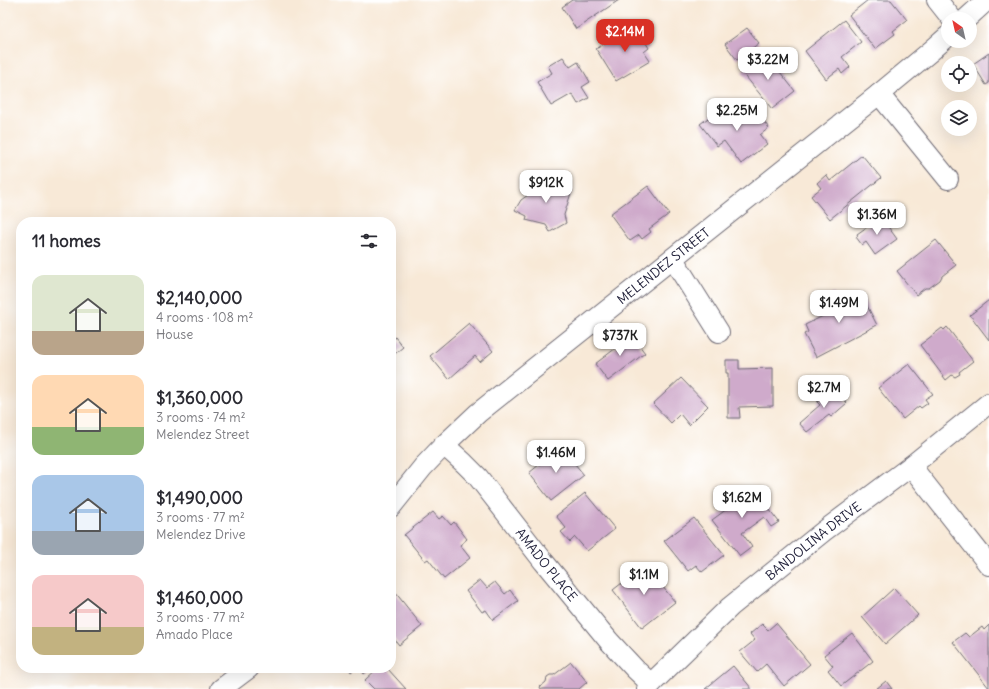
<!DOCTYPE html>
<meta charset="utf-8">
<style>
:root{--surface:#fff;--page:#f2f2f3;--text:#2b2b33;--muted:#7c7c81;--accent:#d93025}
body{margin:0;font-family:Delius,sans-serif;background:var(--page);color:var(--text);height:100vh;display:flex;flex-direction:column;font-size:15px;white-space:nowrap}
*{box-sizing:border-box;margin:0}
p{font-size:13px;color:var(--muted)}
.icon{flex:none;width:22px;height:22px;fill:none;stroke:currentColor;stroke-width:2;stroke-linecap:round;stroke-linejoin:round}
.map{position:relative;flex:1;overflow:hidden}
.panel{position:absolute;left:16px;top:217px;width:380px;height:456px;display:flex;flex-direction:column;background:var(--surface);border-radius:16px;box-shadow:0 4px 16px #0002}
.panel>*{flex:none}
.needle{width:26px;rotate:326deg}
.buttons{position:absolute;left:941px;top:12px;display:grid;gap:8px}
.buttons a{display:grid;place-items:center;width:36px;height:36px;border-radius:50%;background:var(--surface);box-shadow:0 4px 16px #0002;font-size:20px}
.price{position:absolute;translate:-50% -34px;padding:0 9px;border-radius:8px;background:#fff;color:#222;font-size:13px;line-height:26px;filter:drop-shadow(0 1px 2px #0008)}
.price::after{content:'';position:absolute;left:50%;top:24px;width:12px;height:9px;margin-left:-6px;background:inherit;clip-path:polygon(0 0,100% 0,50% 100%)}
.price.on{background:var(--accent);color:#fff}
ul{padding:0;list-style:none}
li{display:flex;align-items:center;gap:12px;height:100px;padding:0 16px}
li span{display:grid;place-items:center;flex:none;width:112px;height:80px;border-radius:12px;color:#555}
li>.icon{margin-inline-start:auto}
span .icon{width:48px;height:48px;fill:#fffc;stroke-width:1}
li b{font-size:17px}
h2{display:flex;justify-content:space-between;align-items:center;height:48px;padding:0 16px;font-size:17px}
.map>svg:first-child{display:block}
.building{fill:#cfaacb}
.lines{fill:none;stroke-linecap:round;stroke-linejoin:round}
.minor-casing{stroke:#6d6872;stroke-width:22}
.minor{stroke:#fff;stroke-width:20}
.labels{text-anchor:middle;stroke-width:3;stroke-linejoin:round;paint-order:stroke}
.street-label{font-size:13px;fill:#22223b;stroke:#fff}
</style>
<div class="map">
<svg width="989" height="689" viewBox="0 0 989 689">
<rect width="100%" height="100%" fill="#fff"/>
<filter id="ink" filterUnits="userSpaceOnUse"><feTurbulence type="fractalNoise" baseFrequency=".025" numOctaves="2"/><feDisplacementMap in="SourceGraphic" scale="8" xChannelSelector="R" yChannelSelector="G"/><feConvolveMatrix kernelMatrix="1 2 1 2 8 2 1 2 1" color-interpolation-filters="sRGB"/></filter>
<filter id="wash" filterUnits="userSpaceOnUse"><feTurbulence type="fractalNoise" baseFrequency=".012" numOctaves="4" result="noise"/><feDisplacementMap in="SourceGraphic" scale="16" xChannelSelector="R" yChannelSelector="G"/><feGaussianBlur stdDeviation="0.9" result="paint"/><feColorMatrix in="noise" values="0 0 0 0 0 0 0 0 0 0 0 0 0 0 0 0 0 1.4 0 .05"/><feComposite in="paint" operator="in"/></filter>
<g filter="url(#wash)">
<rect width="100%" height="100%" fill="#f8e9d7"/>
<g id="blocks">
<!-- building -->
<path class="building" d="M572 0H619L576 29 562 7Z
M868 0H891L907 20 893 31 895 34 875 49 849 15Z
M844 20 861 42 842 57 850 67 842 74 839 69 826 79 805 51Z
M635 25 649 48 644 52 650 61 616 81 596 49Z
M747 28 759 43 737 60 725 44Z
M765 53 795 91 772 109 742 72Z
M989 53V83L986 85 973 64Z
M563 57 570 67 578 62 590 82 582 87 589 98 578 104 572 94 551 106 537 82 552 73 548 66Z
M741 104 752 118 758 114 769 128 760 135 767 144 741 164 724 141 717 146 700 124 723 107 728 114Z
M862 155 881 178 830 219 811 196 821 188 817 183 826 175 830 181Z
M546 179 562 184 561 187 572 190 564 215 566 223 550 232 546 225 526 220 527 216 515 210 521 200 528 195 526 193Z
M648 186 669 214 649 229 651 232 642 239 639 235 630 241 610 214Z
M881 217 897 239 875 255 866 242 862 245 856 237 858 236 857 234Z
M936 240 956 265 942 276 940 280 929 288H925L916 295 897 271Z
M833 293 840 305 861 294 877 325 816 357 804 334 808 332 805 325 827 314 820 299Z
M989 300V340L970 315Z
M469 323 493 351 480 362 475 356 449 379 430 356Z
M947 327 973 361 959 372 960 374 955 377 952 375 946 380 920 345 942 328 944 330Z
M629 332 645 353 608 381 595 364 620 345 617 341Z
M395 337 403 347 391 357V340Z
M726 360H739V369L773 368V406L739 407 740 418H728V373H726Z
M909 364 933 394 925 399 928 403 921 408 919 406 903 419 878 388Z
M681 378 708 406 689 425 680 414 671 423 653 404Z
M834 387 847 403 831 417 829 415 807 432 799 423 820 405 817 402Z
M561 447 584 475 551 501 529 473Z
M755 491 779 522 771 527 764 517 742 533 752 547 740 556 712 520 727 509 722 502 735 492 741 501Z
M585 493 615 529 587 551 575 537 570 542 561 532 566 528 556 516Z
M433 512 439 519 443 516 451 525 454 522 467 539 460 545 470 558 444 579 428 559 425 561 404 535Z
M694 518 724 555 702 572 696 565 688 571 664 541Z
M645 565 675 602 642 628 613 590Z
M480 580 487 588 495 582 505 594 510 590 518 601 493 620 486 610 482 612 466 591Z
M391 587 422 626 399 645 391 635Z
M894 588 918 615 885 644 862 617Z
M776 623 810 664 784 686 766 664 757 672 740 652 755 640 750 634 762 624 768 630Z
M989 625V688L953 642 965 633 969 637 982 627 984 630Z
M852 633 873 661 841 686 828 670 833 666 824 655Z
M571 662 587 682 579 689H541L540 687 546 682 547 677 550 675H554Z
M733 666 752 689H705Z
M348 668H356L351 672Z
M359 668H371L364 674Z
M378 668H387L406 689H374L365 680Z
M886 681 892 689H876Z"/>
</g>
</g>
<g filter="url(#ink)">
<use href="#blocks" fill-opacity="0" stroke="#6d6872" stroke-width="1"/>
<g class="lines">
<defs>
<g id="minor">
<path d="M937 0 952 19"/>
<path d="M966 19 987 0"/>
<path d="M879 94 948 179"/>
<path d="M673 259 719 332"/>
<path id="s1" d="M444 445 464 463 478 477 544 562 609 641 635 669 651 684"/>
<path d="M911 466 989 565"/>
<path id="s2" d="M391 507 423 467 444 445 478 413 879 94 931 51 948 36"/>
<path d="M221 689 249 668"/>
<path id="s3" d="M647 689 651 684 730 607 824 531 911 466 989 403"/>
</g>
</defs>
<!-- minor casing -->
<use href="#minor" class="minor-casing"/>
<!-- minor -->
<use href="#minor" class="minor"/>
</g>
</g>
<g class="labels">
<!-- street labels -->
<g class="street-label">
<text dy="5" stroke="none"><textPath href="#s2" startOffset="365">MELENDEZ STREET</textPath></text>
<text dy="5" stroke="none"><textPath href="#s3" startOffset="223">BANDOLINA DRIVE</textPath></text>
<text dy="5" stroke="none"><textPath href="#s1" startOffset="158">AMADO PLACE</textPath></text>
</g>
</g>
</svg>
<div class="buttons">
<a><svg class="needle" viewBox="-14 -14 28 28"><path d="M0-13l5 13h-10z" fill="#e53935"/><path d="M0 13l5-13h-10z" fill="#7c7c81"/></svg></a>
<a><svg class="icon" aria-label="locate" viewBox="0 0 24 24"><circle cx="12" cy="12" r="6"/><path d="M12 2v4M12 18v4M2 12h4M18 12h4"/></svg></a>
<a><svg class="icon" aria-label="layers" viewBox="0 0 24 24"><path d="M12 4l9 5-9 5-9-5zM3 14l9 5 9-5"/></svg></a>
</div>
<b class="price on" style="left:625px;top:53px">$2.14M</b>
<b class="price" style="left:768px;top:81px">$3.22M</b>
<b class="price" style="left:737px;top:132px">$2.25M</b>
<b class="price" style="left:546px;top:204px">$912K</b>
<b class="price" style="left:877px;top:236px">$1.36M</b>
<b class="price" style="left:839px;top:324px">$1.49M</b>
<b class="price" style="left:620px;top:357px">$737K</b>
<b class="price" style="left:824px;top:409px">$2.7M</b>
<b class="price" style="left:556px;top:474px">$1.46M</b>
<b class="price" style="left:742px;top:519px">$1.62M</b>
<b class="price" style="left:644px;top:596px">$1.1M</b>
<section class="panel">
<h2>11 homes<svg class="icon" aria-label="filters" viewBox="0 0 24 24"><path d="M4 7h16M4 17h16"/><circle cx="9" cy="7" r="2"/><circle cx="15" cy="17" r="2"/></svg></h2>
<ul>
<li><span style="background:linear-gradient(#dfe7d0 70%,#b9a48a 0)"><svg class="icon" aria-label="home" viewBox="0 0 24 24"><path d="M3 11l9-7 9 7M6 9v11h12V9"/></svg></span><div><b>$2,140,000</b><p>4 rooms · 108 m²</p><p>House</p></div></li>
<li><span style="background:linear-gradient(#ffd9b3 65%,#8fb573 0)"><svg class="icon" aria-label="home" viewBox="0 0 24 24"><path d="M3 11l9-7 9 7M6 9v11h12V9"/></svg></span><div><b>$1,360,000</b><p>3 rooms · 74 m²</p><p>Melendez Street</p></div></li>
<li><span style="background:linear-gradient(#a9c7e8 70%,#9aa5b1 0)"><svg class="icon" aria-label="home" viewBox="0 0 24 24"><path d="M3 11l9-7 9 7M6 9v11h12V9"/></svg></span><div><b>$1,490,000</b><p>3 rooms · 77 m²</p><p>Melendez Drive</p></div></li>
<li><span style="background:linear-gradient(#f6c9c9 65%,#c2b280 0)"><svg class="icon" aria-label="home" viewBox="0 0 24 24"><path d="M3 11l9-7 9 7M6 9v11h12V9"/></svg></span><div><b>$1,460,000</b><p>3 rooms · 77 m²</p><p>Amado Place</p></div></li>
</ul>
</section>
</div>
